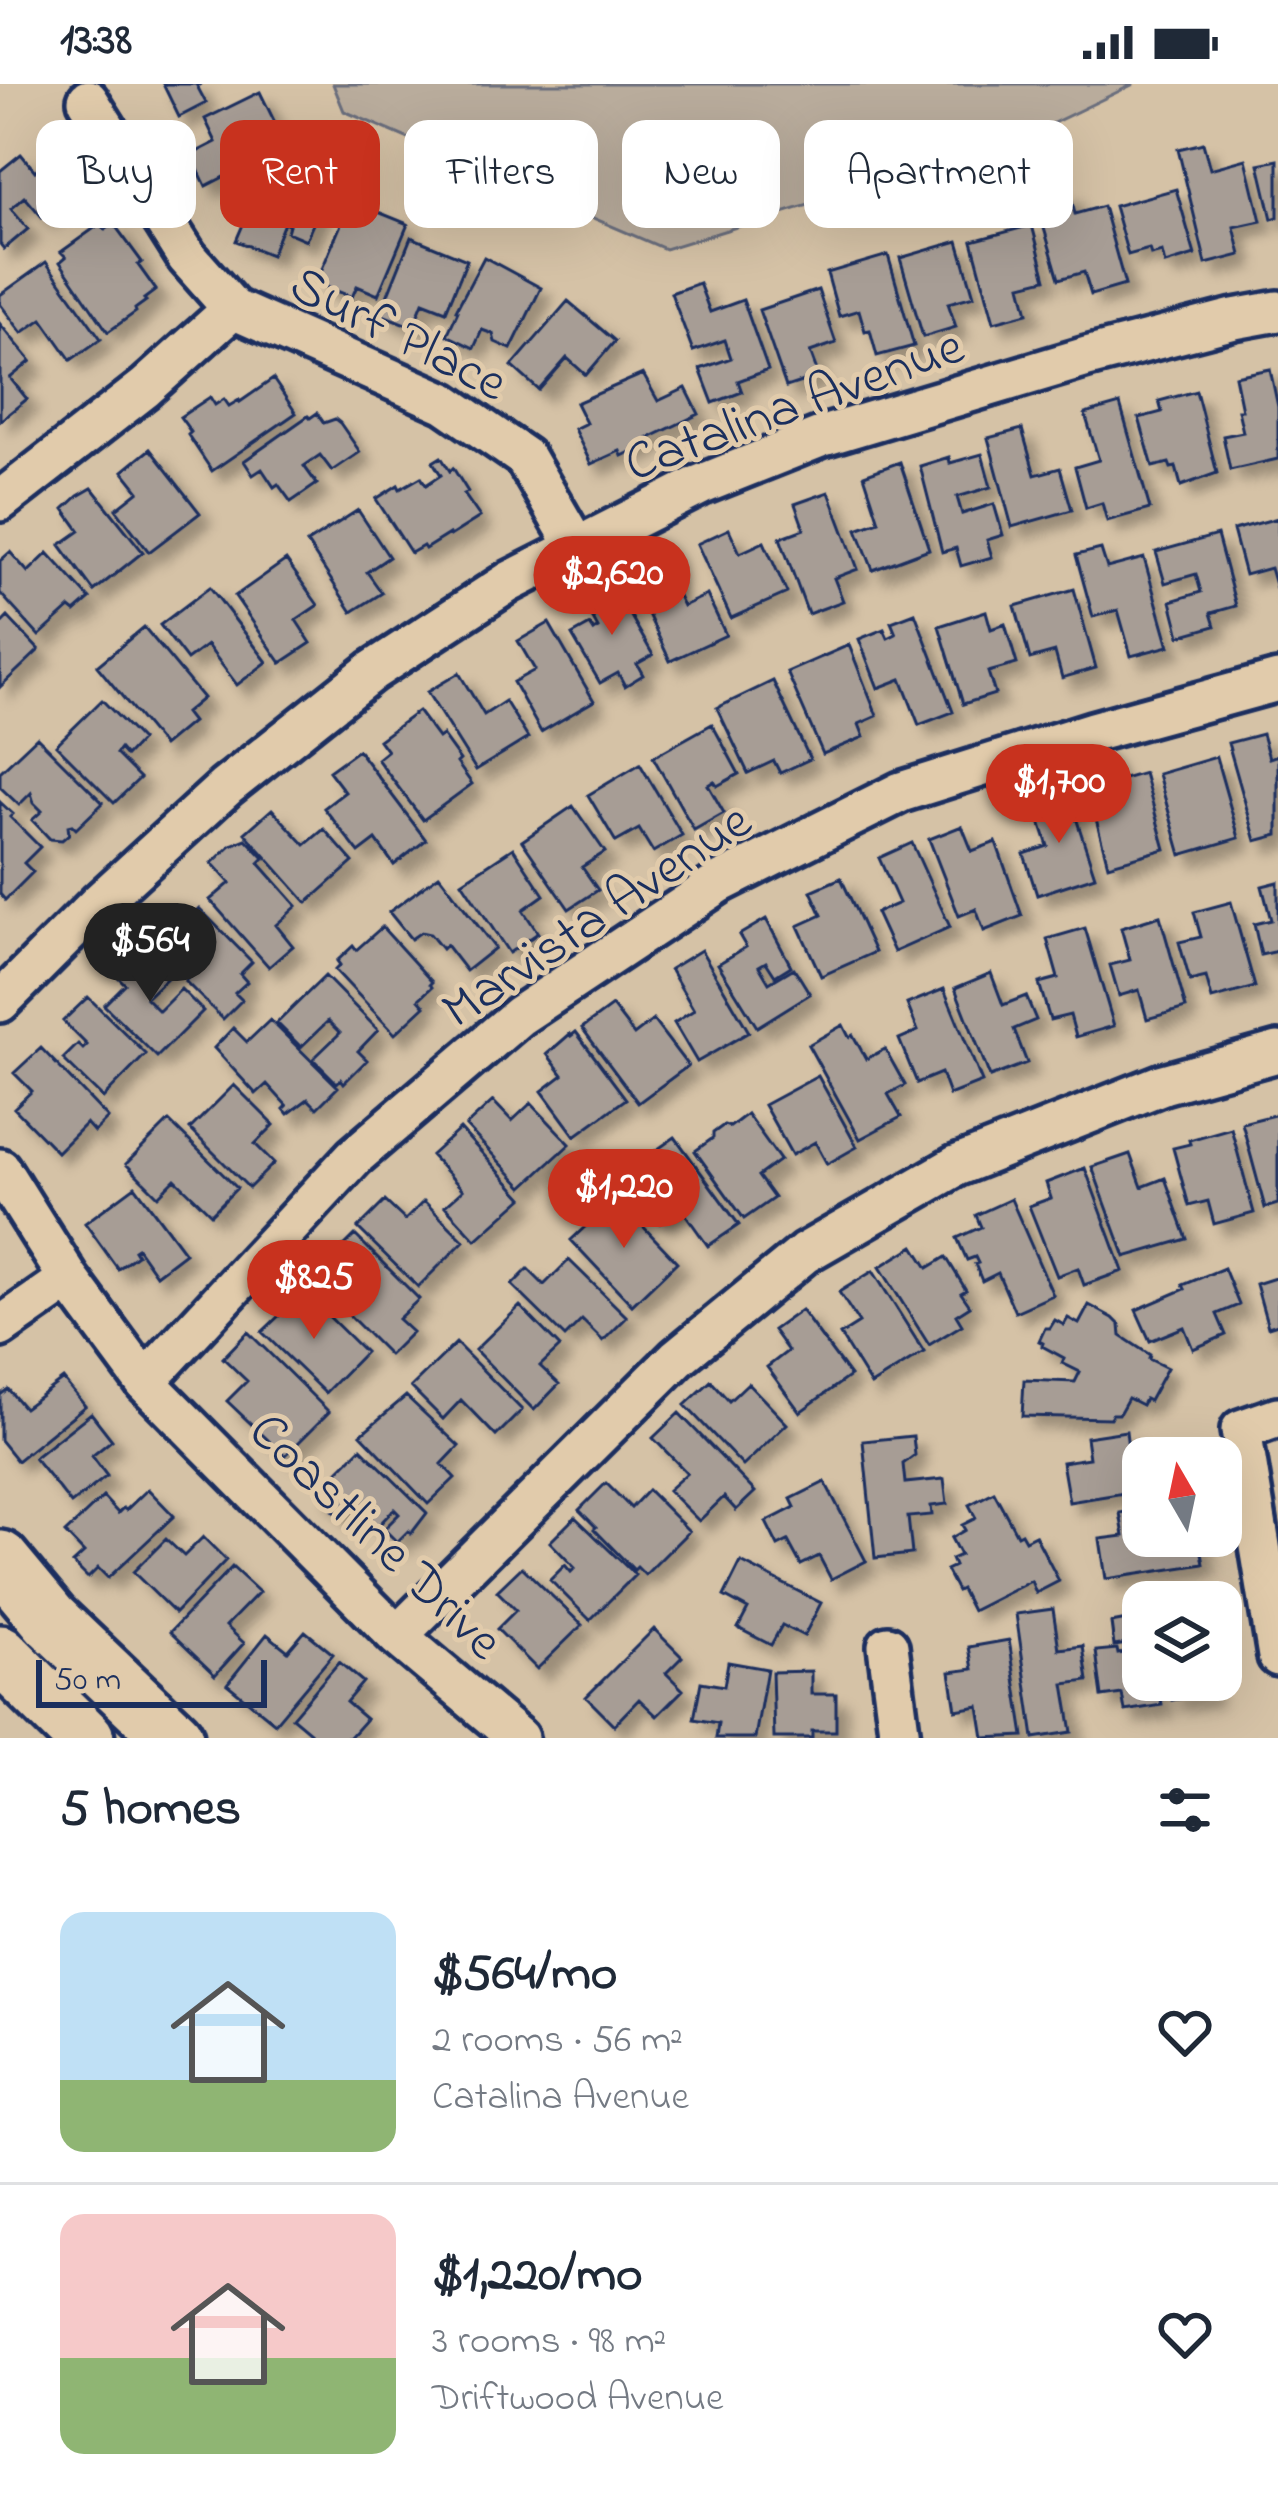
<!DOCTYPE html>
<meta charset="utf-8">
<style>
:root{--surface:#fff;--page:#f6f6f7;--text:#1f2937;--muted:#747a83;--line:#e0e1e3;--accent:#c8321e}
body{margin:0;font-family:"Indie Flower",sans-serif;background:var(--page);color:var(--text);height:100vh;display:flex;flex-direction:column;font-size:45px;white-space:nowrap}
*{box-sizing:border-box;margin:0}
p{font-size:39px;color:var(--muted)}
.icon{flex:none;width:66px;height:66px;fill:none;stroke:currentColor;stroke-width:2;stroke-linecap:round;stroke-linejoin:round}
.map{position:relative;height:1654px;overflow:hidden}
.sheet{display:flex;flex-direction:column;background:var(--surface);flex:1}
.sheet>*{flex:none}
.hud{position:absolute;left:36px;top:36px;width:1206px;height:108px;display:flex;gap:24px}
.needle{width:78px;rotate:351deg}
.controls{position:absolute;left:1122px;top:1353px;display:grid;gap:24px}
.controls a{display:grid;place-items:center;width:120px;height:120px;border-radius:24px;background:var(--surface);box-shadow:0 12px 48px #0002;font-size:60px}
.scale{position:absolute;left:36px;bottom:30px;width:231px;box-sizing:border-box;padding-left:12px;border:6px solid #1b2f5e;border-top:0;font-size:33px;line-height:42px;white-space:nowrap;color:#1b2f5e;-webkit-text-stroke:9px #e1cbab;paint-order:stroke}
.price{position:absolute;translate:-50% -102px;padding:0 27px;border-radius:42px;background:var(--accent);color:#fff;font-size:39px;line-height:78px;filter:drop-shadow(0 3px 6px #0008)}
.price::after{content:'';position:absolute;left:50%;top:72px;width:36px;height:27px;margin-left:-18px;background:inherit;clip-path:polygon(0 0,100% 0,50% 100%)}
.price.on{background:#222;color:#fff}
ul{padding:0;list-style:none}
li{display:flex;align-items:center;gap:36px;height:300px;padding:0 60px}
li+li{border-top:3px solid var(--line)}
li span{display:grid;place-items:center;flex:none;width:336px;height:240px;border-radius:24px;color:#555}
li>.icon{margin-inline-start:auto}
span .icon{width:144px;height:144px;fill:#fffc;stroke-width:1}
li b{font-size:51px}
h2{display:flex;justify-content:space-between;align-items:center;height:144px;padding:0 60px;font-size:51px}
.tag{padding:0 42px;border-radius:24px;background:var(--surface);box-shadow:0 12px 48px #0002;font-size:42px;line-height:108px}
.tag.on{background:var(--accent);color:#fff}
.status{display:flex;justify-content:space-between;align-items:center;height:84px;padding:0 60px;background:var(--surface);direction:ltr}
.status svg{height:33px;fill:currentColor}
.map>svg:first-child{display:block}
.green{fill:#b9ac9c;stroke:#6a6e7d;stroke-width:3}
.building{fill:#a79d95;stroke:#1b2f5e;stroke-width:3;filter:url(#shadow)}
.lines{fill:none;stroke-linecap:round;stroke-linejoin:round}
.minor-casing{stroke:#1b2f5e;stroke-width:48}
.highway-casing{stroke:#1b2f5e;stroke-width:66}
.minor{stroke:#e1cbab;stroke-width:39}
.highway{stroke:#e1cbab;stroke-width:57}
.labels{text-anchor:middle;stroke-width:10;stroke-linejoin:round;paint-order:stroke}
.street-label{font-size:54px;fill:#1b2f5e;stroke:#e1cbab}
</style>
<div class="status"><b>13:38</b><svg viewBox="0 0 49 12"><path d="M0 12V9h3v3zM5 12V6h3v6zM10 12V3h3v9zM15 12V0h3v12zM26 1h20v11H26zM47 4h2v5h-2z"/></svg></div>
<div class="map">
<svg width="1278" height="1654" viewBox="0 0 1278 1654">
<defs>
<filter id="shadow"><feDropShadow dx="11" dy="11" stdDeviation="6" flood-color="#0004"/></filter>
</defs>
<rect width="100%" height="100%" fill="#d5c2a6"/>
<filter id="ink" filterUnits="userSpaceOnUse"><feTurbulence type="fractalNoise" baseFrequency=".00833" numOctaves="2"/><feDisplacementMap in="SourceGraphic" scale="24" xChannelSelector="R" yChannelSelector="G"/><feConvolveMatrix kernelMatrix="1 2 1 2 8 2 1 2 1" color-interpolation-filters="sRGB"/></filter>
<g filter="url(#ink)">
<!-- green -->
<path class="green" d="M333 0H1134L1014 58 665 165 344 27Z"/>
<!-- building -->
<path class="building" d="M163 0H201L197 2 206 19 179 33Z
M260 8 286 61 206 102 191 71 216 58 205 35Z
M1203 59 1210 85 1246 75 1261 137 1234 143 1241 171 1206 180 1178 65Z
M21 70 35 87 44 78 71 109 42 133 25 113 11 125 28 145 4 165 0 160V87Z
M1278 76V133L1272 135 1259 80Z
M269 80 328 105 306 156 287 148 289 141 284 139 271 171 236 157Z
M1176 105 1195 171 1165 180 1162 168 1151 171 1149 165 1128 171 1114 122Z
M1069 107 1075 130 1103 122 1125 201 1091 211 1084 188 1059 195 1036 117Z
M351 117 408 140 378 211 357 202 352 213 316 199Z
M100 140 105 146 114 140 142 178 138 181 156 206 144 215 146 217 135 225 136 228 108 248 60 178 66 173 61 168Z
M1032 141 1046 195 1021 201 1028 229 994 238 972 157Z
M411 153 467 176 446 227 423 218 413 243 380 230Z
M958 157 974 212 948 219 956 243 923 253 900 174Z
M888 171 914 262 877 272 870 246 865 247 859 226 839 232 827 189Z
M484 173 541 204 511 265 495 258 493 250 482 246 474 264 447 251 458 227 456 226Z
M46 178 101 255 71 276 42 235 22 249 0 220V211Z
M699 199 710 228 743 216 768 286 738 297 742 308 713 319 700 285 731 274 725 256 693 267 671 209Z
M818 206 836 259 810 268 819 292 786 303 759 226Z
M568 217 615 257 586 291 567 274 539 306 512 282Z
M0 240 31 277 10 294 27 315 0 337Z
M1270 285 1278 323V375L1230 386 1223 352 1243 348 1238 326H1242L1235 292Z
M643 290 658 317 686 304 699 330 647 355 649 359 622 372 620 367 591 380 574 345 586 339 576 319Z
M273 295 296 329 212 387 188 351 191 348 180 333 210 313 215 321 224 315 229 322 239 316 240 318Z
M1196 307 1217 389 1181 402 1176 383 1171 384 1169 379 1153 383 1139 334 1162 328 1159 317Z
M1120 320 1150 425 1107 437 1102 419 1086 424 1075 383 1099 376 1085 330Z
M317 329 324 339 335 335 340 339 360 368 332 387 320 371 304 382 317 400 291 418 278 400 274 403 262 385 253 391 244 377 308 332 310 334Z
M1022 345 1035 391 1060 384 1072 426 1012 443 988 354Z
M150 365 200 429 149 468 116 425 139 407 123 387Z
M982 370 991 403 957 413 962 430 994 420 1003 451 987 456 992 473 961 482 956 464 942 468 920 382 949 373 950 379Z
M441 373 450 387 453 384 468 408 464 410 480 433 450 452 449 450 425 465 423 462 411 469 376 415 398 401 400 405 421 393 426 401 441 391 433 378Z
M900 378 929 465 873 486 857 445 879 437 864 391Z
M92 404 143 468 94 507 60 461 80 447 64 425 78 412Z
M829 408 858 485 834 494 843 517 808 530 780 454 804 445 795 420Z
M358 426 389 473 367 488 382 509 352 528 307 459Z
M1278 434V511L1270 484 1245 491 1233 446Z
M729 445 740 469 764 458 787 509 731 534 697 460Z
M1217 451 1236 522 1211 529 1215 542 1180 552 1171 517 1201 508 1196 490 1165 499 1156 468Z
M1101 465 1107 484 1144 474 1169 562 1131 572 1118 526 1093 533 1076 471Z
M10 468 28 488 48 469 90 515 75 528 70 524 39 552 0 509V477Z
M286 476 318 521 296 536 311 559 281 579 235 512Z
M662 479 683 522 707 511 726 551 670 577 631 494Z
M612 499 653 571 637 580 643 591 625 602 618 589 600 599 572 551 590 541 594 547 598 544 582 515Z
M210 503 267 578 237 601 207 561 187 576 160 541Z
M1074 505 1096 584 1062 594 1055 568 1030 575 1015 522Z
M986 527 991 545 1005 540 1017 580 988 588 995 610 963 620 939 542Z
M915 529 953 628 919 641 901 595 878 604 859 555 884 545 888 554 896 550 891 538Z
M8 533 39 566 0 603V541Z
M549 539 594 617 541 648 513 598 535 586 518 557Z
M144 543 203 614 185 629 192 638 163 662 97 582Z
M849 561 877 632 859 640 864 653 823 670 787 588Z
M459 589 484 631 505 617 528 654 476 686 427 608Z
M773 597 810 675 780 689 774 677 748 689 717 624Z
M102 616 141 656 126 672 120 665 116 670 140 694 114 719 56 661Z
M418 627 438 654 442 651 460 676 457 679 472 700 423 736 377 675 387 667 379 656Z
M712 640 739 690 717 702 714 697 708 701 724 729 694 746 653 673Z
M1262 650 1269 674 1278 671V751L1256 757 1228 659Z
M37 653 103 719 76 745 72 741 68 742 69 750 62 756 50 755 32 736 42 727 34 719 31 709 19 721 0 703V688Z
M358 666 426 756 394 781 376 756 359 769 324 724 345 708 329 687Z
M1216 673 1239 754 1181 771 1158 690Z
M640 680 682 751 653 768 639 745 616 758 588 711Z
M1144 689 1165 765 1108 781 1095 731 1121 724 1113 698Z
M1067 706 1095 792 1037 811 1024 770 1048 762 1033 716Z
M0 718 13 730 10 733 40 763 24 779 33 788 5 816 0 810Z
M573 722 605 768 582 783 598 806 569 825 522 757Z
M272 725 305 761 324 745 353 778 307 819 245 749Z
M962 742 972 767 996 758 1022 832 984 847 976 825 959 832 929 755Z
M246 755 264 774 259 779 297 822 276 841 293 862 269 883 210 816 230 799 212 779 231 761Z
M912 759 950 843 894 868 876 829 899 819 879 774Z
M513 764 544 811 523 826 538 849 509 869 462 798Z
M439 791 495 864 466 887 446 861 442 865 430 850 421 848 411 855 389 828Z
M841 794 875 868 821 892 798 842 822 831 811 807Z
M1278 798V867L1261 871 1254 840 1271 836 1262 802Z
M1231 818 1255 903 1212 915 1206 893 1190 897 1179 858 1201 853 1194 828Z
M199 824 252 878 240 890 247 898 235 909 242 916 223 935 185 897 205 877 193 865 174 885 146 857 169 835 178 844Z
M1160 832 1186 924 1147 935 1139 906 1119 912 1110 881 1130 876 1121 844Z
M766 835 791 882 775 892 766 878 759 882 769 899 794 884 810 910 757 943 718 880 746 863 739 851Z
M382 843 432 898 430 900 432 903 419 915 425 922 395 950 335 886 340 881 337 877 353 862 356 866Z
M1085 844 1114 942 1076 953 1070 931 1050 936 1039 899 1058 894 1047 855Z
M141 865 169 892 146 914 159 927 181 905 203 927 157 973 104 921 125 900 116 891Z
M701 866 749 948 697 978 674 939 694 926 670 885Z
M991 889 1003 921 1026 912 1036 936 1014 945 1027 979 990 993 955 904Z
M325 892 378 946 358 967 367 976 344 999 341 995 337 999 313 975 340 949 328 937 301 963 277 939Z
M944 905 982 998 949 1011 941 989 917 999 899 955 918 947 907 920Z
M88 913 146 970 103 1014 63 975 78 960 83 965 87 961 63 937Z
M612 922 634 951 653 936 688 982 638 1019 582 944Z
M270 936 338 1003 317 1024 308 1015 288 1030 284 1025 287 1022 267 1000 256 1010 214 964 233 944 247 958Z
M843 941 849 953 853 951 866 975 885 965 905 1001 888 1010 901 1033 860 1055 808 961Z
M576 948 626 1015 575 1052 542 1007 563 991 547 970 570 950 571 952Z
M41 964 108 1034 94 1048 86 1039 57 1068 14 1024 32 1007 14 989Z
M818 992 857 1063 827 1080 815 1058 792 1071 764 1021Z
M234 1001 274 1041 255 1060 274 1079 249 1104 190 1045Z
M493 1017 512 1037 531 1019 570 1060 523 1103 466 1042Z
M747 1030 780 1076 758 1092 774 1114 744 1135 695 1067 713 1054V1049L724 1041 730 1043Z
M1278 1030V1120L1265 1124 1242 1039Z
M169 1037 237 1104 211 1130 175 1095 158 1112 126 1080Z
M1231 1044 1254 1129 1214 1140 1208 1117 1189 1122 1173 1064 1190 1060 1189 1056Z
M460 1045 523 1114 476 1156 445 1122 463 1106 431 1071Z
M675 1053 739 1141 708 1162 681 1124 660 1139 633 1102 654 1086 645 1074Z
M1130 1070 1142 1103 1165 1094 1187 1155 1125 1173 1092 1083Z
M1085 1084 1123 1187 1084 1201 1078 1184 1057 1192 1029 1122 1051 1114 1046 1099Z
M135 1102 185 1169 156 1191 137 1164 134 1166 137 1171 118 1185 85 1139Z
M616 1114 677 1178 632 1221 571 1156Z
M1011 1115 1053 1211 1015 1228 998 1189 982 1197 975 1180 978 1179 975 1173 967 1176 957 1154 981 1143 976 1131Z
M385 1117 405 1136 424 1117 464 1157 418 1203 358 1144Z
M355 1151 419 1215 398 1235 412 1248 389 1271 345 1227 359 1213 348 1203 352 1199 329 1177Z
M914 1162 928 1184 946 1173 966 1206 961 1209 970 1222 956 1231 962 1241 929 1261 880 1183Z
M569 1176 627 1233 603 1257 582 1236 565 1253 512 1201 528 1185 544 1201Z
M1224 1184 1239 1221 1217 1230 1226 1251 1193 1265 1184 1243 1150 1257 1136 1226 1185 1205 1183 1201Z
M873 1187 924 1268 871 1301 840 1251 859 1239 839 1208Z
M1278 1193V1240L1268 1243 1256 1200Z
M304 1208 365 1268 325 1309 262 1248Z
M1089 1221 1113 1234 1120 1241 1121 1252 1150 1271 1149 1275 1167 1284 1149 1317 1145 1315 1142 1321 1128 1314 1119 1330H1112L1110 1334 1022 1332 1024 1296 1075 1298 1080 1288 1062 1279 1064 1274 1042 1262 1043 1259 1039 1257 1045 1244H1050L1055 1236 1064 1241 1068 1234 1079 1240Z
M520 1222 560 1263 540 1282 559 1300 534 1326 475 1266Z
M801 1226 850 1292 800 1328 767 1283 788 1267 773 1246Z
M248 1248 329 1328 285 1372 227 1317 247 1297 223 1274Z
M456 1259 522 1326 496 1352 461 1316 443 1335 411 1303Z
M63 1295 85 1322 17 1377 0 1356V1311L8 1305 24 1324Z
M711 1297 729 1317 748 1299 787 1340 743 1382 685 1321Z
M406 1312 459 1362 442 1380 455 1394 428 1420 361 1350Z
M91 1329 112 1356 92 1372 107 1392 71 1420 34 1374Z
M679 1329 755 1408 736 1426 724 1413 699 1437 668 1406 687 1389 653 1354Z
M1126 1347 1128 1364 1150 1360 1152 1374H1143V1406L1069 1418 1062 1378 1089 1374 1086 1353Z
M913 1352 915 1371 903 1380 905 1399 944 1395 947 1420 931 1422 932 1431 908 1433 912 1470 875 1474 863 1357Z
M361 1364 427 1429 411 1450 408 1447 397 1458 384 1445 399 1430 394 1425 377 1443 355 1422 342 1435 316 1409Z
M825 1398 866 1477 831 1495 819 1472 801 1481 788 1457 778 1462 766 1438 795 1423 791 1415Z
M606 1399 631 1424 648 1406 689 1447 645 1491 637 1483 634 1486 594 1445 596 1443 579 1426Z
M148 1405 174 1432 108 1494 98 1484 88 1494 73 1479 84 1469 65 1449 103 1413 118 1429 123 1424 126 1426Z
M994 1408 1017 1451 1021 1449 1025 1456 1035 1451 1059 1497 1036 1509 1031 1497 972 1527 961 1505 957 1507 946 1486 954 1482 951 1475 960 1471 951 1454 965 1446 962 1441 976 1434 969 1421Z
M1143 1425V1452H1199L1204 1480 1106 1495 1100 1455 1124 1452 1120 1429Z
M575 1433 635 1491 590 1536 550 1496 565 1481 571 1488 575 1484 550 1458Z
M203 1453 226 1476 175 1529 133 1488 166 1455 184 1472Z
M741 1478 821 1519 804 1552 782 1541 771 1561 738 1544 748 1525 724 1512Z
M232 1483 259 1508 226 1542 244 1559 215 1591 170 1548Z
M522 1483 582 1541 537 1585 497 1545 516 1526 497 1507Z
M1053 1525 1059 1565 1083 1562 1088 1597 1064 1600 1072 1648 1034 1654 1016 1530Z
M1143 1533V1596H1158L1162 1621 1125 1627 1122 1610 1102 1613 1096 1567 1117 1565 1118 1570 1130 1568 1128 1560 1114 1562 1111 1539Z
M654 1545 682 1573 666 1589 683 1606 657 1632 639 1615 614 1641 586 1613Z
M305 1547 333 1570 275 1639 227 1600 267 1550 288 1567Z
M1009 1556 1024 1652 984 1654 979 1622 956 1626 950 1588 973 1585 969 1563Z
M339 1578 363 1598 346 1618 366 1635 349 1654H306L310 1648 292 1633Z
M728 1578 767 1585 755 1654H716L718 1639 694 1635 701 1598 724 1602Z
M811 1587V1610H836V1647H812V1654H774L772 1588Z
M1168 1596H1208L1210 1610 1172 1616Z"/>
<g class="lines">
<defs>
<path id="minor" d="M88 16 187 173 233 225 445 319 525 374 576 462
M0 417 145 304 233 225
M0 918 99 819 226 703 372 587 509 498 700 401 823 352 1087 273 1234 235 1278 227
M0 1085 69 1195 145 1298 397 1552 518 1654
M0 1243 69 1195
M145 1298 354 1073 519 932 719 799 901 708 1092 648 1278 597
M1278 1333 1241 1346 1278 1572
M397 1552 677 1274 805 1169 956 1082 1163 1000 1278 968
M888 1562 900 1654"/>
<path id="highway" d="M0 1476 50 1536 174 1654
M0 1570 85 1654"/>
</defs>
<!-- minor casing -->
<use href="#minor" class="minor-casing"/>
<!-- highway casing -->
<use href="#highway" class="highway-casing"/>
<!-- minor -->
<use href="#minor" class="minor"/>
<!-- highway -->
<use href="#highway" class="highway"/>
</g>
</g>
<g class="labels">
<!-- street labels -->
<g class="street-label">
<text transform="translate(400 247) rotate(27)" y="19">Surf Place</text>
<text transform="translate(793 318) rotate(-20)" y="19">Catalina Avenue</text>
<text transform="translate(595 829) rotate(-34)" y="19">Marvista Avenue</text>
<text transform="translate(378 1450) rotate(44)" y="19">Coastline Drive</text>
</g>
</g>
</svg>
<div class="controls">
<a><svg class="needle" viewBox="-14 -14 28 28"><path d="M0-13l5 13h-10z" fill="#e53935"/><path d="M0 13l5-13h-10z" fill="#747a83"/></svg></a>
<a><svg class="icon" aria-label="layers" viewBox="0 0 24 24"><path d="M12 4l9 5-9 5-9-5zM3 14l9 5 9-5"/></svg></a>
</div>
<div class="scale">50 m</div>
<b class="price" style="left:612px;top:554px">$2,620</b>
<b class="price" style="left:1059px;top:762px">$1,700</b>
<b class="price on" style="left:150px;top:921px">$564</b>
<b class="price" style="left:624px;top:1167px">$1,220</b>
<b class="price" style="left:314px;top:1258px">$825</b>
<div class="hud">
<a class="tag">Buy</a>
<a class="tag on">Rent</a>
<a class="tag">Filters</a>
<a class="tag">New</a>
<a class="tag">Apartment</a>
</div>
</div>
<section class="sheet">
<h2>5 homes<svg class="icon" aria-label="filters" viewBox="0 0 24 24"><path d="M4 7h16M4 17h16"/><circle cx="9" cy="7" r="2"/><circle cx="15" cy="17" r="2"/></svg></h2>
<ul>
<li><span style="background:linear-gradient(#bfe0f5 70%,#8fb573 0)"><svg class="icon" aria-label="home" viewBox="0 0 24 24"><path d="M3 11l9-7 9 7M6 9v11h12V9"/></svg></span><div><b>$564/mo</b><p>2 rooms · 56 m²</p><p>Catalina Avenue</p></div><svg class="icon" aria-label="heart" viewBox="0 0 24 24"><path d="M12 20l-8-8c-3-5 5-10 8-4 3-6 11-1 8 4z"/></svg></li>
<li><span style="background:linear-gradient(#f6c9c9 60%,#8fb573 0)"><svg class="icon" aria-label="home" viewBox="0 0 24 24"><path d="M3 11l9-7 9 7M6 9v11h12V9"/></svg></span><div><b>$1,220/mo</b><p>3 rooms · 98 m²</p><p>Driftwood Avenue</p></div><svg class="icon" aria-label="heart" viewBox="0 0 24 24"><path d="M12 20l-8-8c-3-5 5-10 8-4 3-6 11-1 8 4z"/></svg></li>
</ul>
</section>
